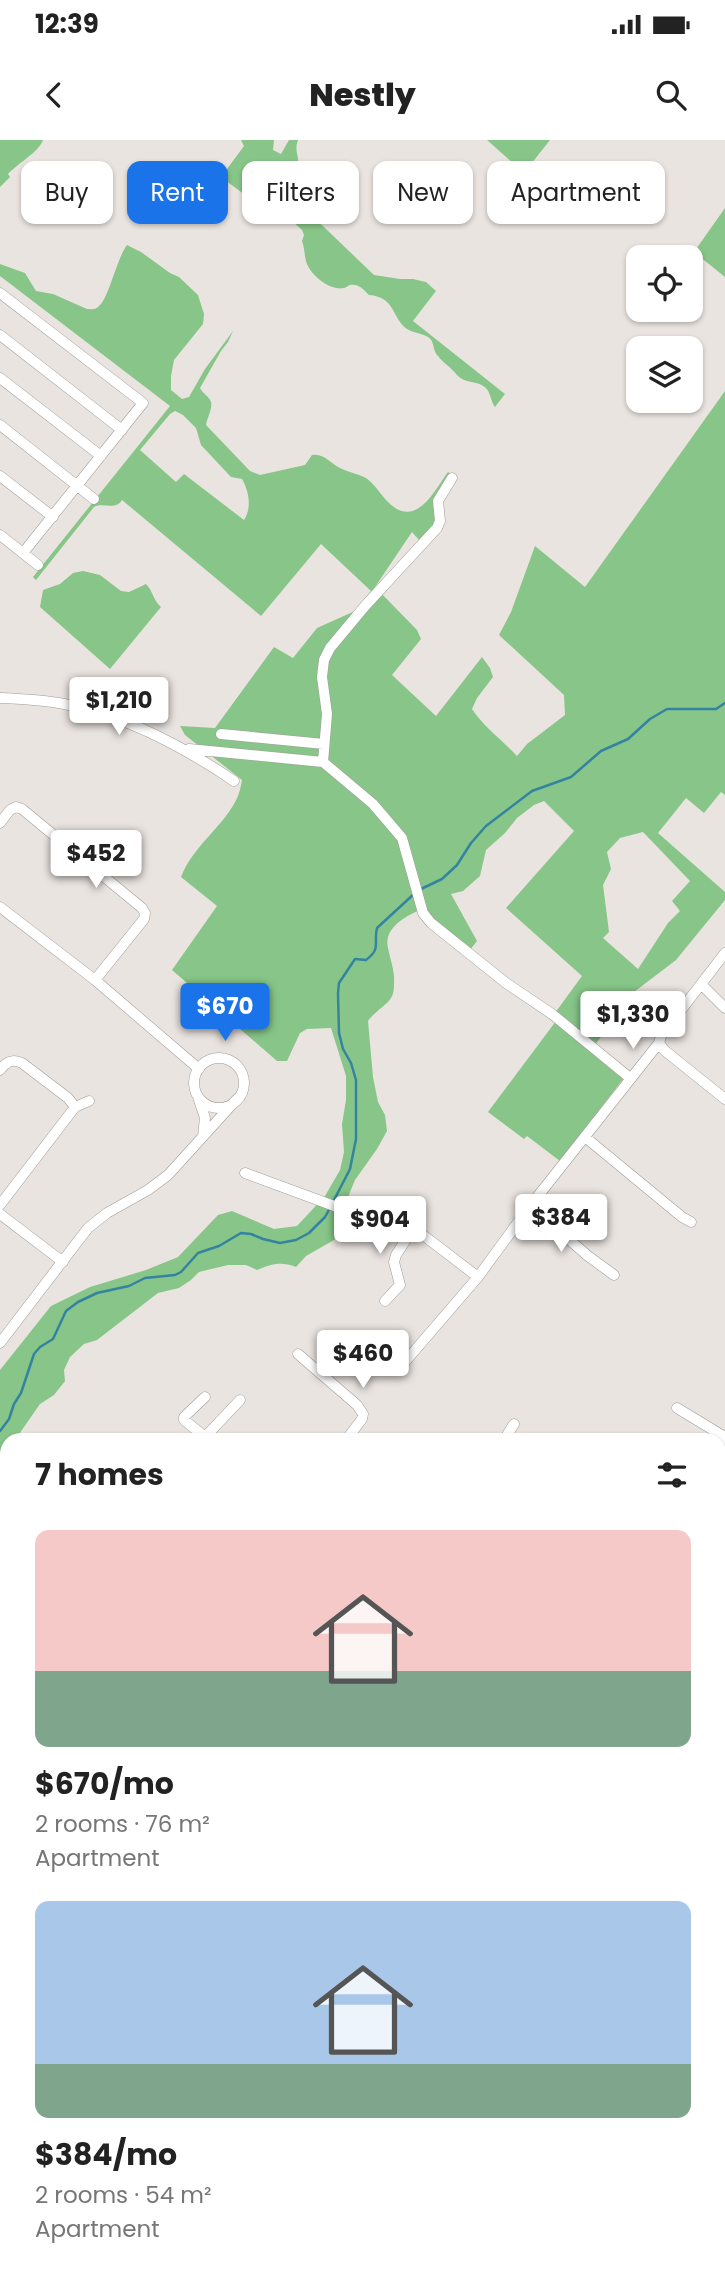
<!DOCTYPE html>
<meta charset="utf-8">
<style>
:root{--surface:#fff;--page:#f6f6f6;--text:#222;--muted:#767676;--accent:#1a73e8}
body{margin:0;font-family:Poppins,sans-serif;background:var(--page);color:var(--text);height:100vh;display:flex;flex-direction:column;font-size:26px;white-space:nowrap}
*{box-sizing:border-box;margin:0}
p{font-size:23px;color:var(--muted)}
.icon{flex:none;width:38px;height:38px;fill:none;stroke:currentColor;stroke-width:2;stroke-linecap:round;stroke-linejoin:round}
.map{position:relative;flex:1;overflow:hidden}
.drawer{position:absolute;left:0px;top:1293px;width:726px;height:842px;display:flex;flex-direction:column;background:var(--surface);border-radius:21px 21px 0 0;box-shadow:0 2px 5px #0004}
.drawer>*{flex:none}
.hud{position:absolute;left:21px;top:21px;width:684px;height:63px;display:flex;gap:14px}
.buttons{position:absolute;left:626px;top:105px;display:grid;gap:14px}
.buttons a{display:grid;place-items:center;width:77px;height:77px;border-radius:14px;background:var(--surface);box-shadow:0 2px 5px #0004;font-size:35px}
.price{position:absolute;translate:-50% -60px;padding:0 16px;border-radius:7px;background:#fff;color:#222;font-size:23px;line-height:46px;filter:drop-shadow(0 2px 4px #0008)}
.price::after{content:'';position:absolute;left:50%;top:42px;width:21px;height:16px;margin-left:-10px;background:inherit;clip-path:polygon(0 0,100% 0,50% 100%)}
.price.current{background:var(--accent);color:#fff}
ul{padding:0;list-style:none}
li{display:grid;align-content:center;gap:14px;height:371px;padding:0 35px}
li span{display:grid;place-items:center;height:217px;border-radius:14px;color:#555}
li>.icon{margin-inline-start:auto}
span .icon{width:126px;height:126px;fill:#fffc;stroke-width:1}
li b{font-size:30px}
h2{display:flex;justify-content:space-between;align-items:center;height:84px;padding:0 35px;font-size:30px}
.chip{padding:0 24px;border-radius:14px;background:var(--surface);box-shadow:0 2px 5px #0004;font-size:24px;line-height:63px}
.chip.current{background:var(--accent);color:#fff}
.status{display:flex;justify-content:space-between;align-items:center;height:49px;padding:0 35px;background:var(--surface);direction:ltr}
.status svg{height:19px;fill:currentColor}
header{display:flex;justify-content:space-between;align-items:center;height:91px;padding:0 35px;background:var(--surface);font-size:32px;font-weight:800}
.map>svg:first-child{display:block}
.green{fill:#87c688;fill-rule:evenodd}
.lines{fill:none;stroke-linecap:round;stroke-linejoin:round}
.stream{stroke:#3483a0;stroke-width:2.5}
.minor-casing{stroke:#a19b98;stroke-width:11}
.minor{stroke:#fff;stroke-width:10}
</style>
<div class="status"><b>12:39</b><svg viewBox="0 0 49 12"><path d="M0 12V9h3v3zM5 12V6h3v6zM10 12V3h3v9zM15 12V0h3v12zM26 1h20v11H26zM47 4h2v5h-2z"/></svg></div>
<header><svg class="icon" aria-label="back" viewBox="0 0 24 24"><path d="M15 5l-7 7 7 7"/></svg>Nestly<svg class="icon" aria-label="search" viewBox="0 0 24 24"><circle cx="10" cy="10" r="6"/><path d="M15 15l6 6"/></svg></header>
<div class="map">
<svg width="725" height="2134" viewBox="0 0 725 2134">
<rect width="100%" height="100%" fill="#eae4e0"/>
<!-- green -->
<path class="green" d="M0 0H43C39 12 17 24 8 34L10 37 0 47Z
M241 0H274L273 10 281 14 289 0H298C295 9 297 11 298 19 299 27 294 35 294 44L300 46 305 35 310 34 317 43 301 62 302 66 374 135 400 139H413L426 142 436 151 413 181 505 254 495 267C491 262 491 254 486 248 477 240 465 244 457 235 451 227 443 223 438 216 432 210 435 201 428 197 422 193 413 193 407 189 392 179 396 157 369 155 365 151 361 146 355 145 348 144 350 146 344 148 330 151 312 136 307 124 304 116 305 109 302 101L304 95 302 90 278 68 273 76 221 37 244 6Z
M487 0H550L524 33Z
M725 68V137L694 112Z
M127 105 141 112 170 133 179 137 198 155 204 174 203 184 174 220 171 236V250L182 259 189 257 205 229 233 191 228 202 221 211 200 248C203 254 209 256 211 262 213 268 207 278 206 285L250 331 260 335 305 325 312 315C324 313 330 323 340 328 348 332 358 334 366 338 374 343 381 355 388 362 416 390 434 351 448 332L451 334C443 350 430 362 438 380L436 385 419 400 412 392 375 447 417 490 421 499 392 535 436 576 482 517 490 528 493 537 477 558 472 569C482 585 503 601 517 616L527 604 565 575 564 555 499 495 511 472 535 406 585 447 725 251V655L721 652 704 673 686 658 658 693 725 752V760L676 820 634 852 610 884 593 871 585 882 601 894 608 887 595 905 555 873 582 836 506 768 574 691 544 661 534 665 517 678 505 693 486 710 480 736 463 751 451 754 477 801 470 810 434 781 426 767C409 775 383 786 388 808 390 818 393 826 394 836 394 842 395 852 391 858 389 863 373 873 368 881L373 937 378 962 385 975 387 991 377 1009 355 1040 341 1074 342 1089 334 1100 306 1116 296 1127C281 1121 271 1124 257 1130L246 1125H228L199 1132 191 1140 179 1148 158 1153 97 1200 84 1204 70 1217 64 1230 65 1241 54 1255 40 1264 15 1300H7V1316L0 1327V1230L51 1166 90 1147 146 1130 178 1117 218 1075 232 1071 274 1089 297 1086 325 1056 340 1030 344 1012 342 984 346 960V936L331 888 307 889 300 893 287 921H277L172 830 217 766 181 737C194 704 225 686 238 656 240 651 241 645 242 640L185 595 180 586 215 588 274 507 293 518 317 488 355 471 371 451 321 404 261 476 122 360C115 371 104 362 94 367L36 440 33 437 170 266 0 136V124L25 133 36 151 53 154 87 169C91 169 95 170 98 167 109 159 116 120 127 105ZM175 271 183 275 196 288 201 305 231 337 242 339C249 351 252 368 244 380L184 334 176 342 140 310 170 274ZM643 692 690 741 672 761 680 771 668 783 638 829 603 798 609 792 603 745 611 729 607 712 620 698Z
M83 431 100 435 121 451 129 452 146 444C153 451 153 460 161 467L110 529 40 467 43 450 60 444 73 433Z
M556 881 623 939 560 1021 527 996 524 999 488 972Z
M725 1743V1832L719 1827V1752Z
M332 2128H559L554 2134H318Z"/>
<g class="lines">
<!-- stream -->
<path class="stream" d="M421 749 442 739 457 725 471 703 486 686 532 651 571 637 601 611 628 599 650 579 667 569H716L725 563
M333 1062 350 1029 356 999V940L351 923 343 909 339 893 338 853 339 843 355 819 366 820C382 808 373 803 377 788L415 753
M0 1291 9 1279 14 1264 21 1253 34 1214 40 1207 53 1199 66 1171 78 1162 97 1153 129 1146 145 1138 175 1135 181 1132 198 1113 219 1106 241 1093 251 1094 263 1099 280 1103 296 1100 309 1093 325 1077 330 1068
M719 2001H725
M365 2134 371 2128"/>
<defs>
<path id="minor" d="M0 153 143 263 23 413
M0 195 122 290
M0 238 101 316
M0 285 94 359
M0 336 53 377
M452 338 438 361 440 381 437 388 365 466 330 508 324 520 322 537 327 574 323 622 373 664 402 698 423 773 431 783 506 843 552 874 630 938
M0 395 38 425
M0 558C21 559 44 560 64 564 125 575 184 607 234 641
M221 594 324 604
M189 609 323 622
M0 683 10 670 16 667 22 669 142 768 145 773 144 779 95 840
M0 767 95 840 199 929
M702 845 725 868
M659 903 664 910 725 959
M194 943a25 25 0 1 1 50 0a25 25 0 1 1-50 0Z
M0 930C6 922 12 918 22 923L68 958 75 967 0 1065
M198 957 205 978 203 996
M75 967 89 961
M585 997 682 1077 691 1082
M245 1033 356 1074 412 1090 423 1095 478 1137 530 1066 659 903 661 896 725 813
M530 1066 588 1116 614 1135
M0 1074 63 1122
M385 1161 400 1145 394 1122 396 1115 412 1090
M0 1203 88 1088 107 1073 148 1050 168 1035 237 959
M298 1214 357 1265 363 1274 362 1279 346 1300
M398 1230 478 1137
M205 1257 184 1277V1280L209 1300
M677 1268 725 1297
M205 1297 240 1260
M504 1300 514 1284
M719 1311 725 1300
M719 1409 725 1413
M0 1979 7 1972
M49 2134 54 2128"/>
</defs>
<!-- minor casing -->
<use href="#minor" class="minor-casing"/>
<!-- minor -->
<use href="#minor" class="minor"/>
</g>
</svg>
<div class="buttons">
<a><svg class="icon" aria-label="locate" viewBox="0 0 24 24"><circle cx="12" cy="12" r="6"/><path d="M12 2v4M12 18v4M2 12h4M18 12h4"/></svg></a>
<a><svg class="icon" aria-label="layers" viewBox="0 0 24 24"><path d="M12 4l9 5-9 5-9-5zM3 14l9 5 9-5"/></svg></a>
</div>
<b class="price" style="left:119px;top:597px">$1,210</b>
<b class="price" style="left:96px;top:750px">$452</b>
<b class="price current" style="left:225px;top:903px">$670</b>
<b class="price" style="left:633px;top:911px">$1,330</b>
<b class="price" style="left:561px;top:1114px">$384</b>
<b class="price" style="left:380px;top:1116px">$904</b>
<b class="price" style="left:363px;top:1250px">$460</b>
<div class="hud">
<a class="chip">Buy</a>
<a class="chip current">Rent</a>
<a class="chip">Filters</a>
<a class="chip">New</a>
<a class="chip">Apartment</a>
</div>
<section class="drawer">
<h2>7 homes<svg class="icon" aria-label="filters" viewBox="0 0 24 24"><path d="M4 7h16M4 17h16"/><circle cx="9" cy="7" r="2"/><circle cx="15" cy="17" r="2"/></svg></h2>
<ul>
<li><span style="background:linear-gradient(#f6c9c9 65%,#7fa58c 0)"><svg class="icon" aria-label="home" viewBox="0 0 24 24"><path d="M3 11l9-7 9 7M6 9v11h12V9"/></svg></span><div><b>$670/mo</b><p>2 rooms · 76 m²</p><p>Apartment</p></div></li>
<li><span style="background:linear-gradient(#a9c7e8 75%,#7fa58c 0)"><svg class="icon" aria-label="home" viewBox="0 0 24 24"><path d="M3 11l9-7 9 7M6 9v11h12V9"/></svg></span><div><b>$384/mo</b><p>2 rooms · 54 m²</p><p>Apartment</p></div></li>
</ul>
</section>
</div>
